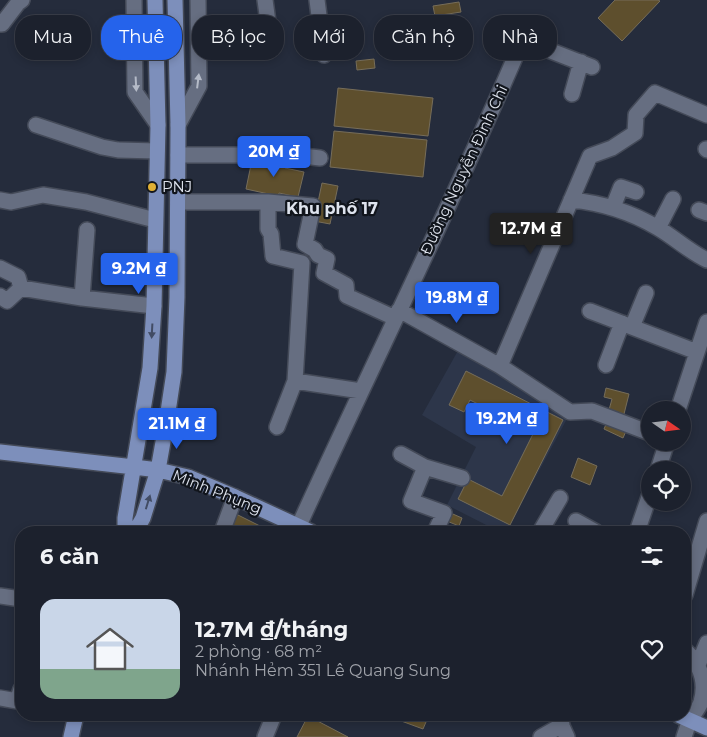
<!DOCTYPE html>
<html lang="vi">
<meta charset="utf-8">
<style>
:root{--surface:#1c212d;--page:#292e39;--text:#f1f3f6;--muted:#a0a3aa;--line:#3a3e49;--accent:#2563eb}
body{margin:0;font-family:Montserrat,sans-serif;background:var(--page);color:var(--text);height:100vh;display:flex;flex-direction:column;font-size:19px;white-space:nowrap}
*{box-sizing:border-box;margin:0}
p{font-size:16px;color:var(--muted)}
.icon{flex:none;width:28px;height:28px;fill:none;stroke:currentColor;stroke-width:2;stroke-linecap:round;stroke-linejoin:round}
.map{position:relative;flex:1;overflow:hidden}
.side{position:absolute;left:15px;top:526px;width:676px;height:195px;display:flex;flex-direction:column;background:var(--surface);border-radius:20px;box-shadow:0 2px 8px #0003,0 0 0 1px var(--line)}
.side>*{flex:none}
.top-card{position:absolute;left:15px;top:15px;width:678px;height:45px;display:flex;gap:10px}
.needle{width:32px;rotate:104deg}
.controls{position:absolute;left:641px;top:401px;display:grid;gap:10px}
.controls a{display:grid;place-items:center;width:50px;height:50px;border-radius:50%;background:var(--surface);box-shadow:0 2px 8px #0003,0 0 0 1px var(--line);font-size:25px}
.price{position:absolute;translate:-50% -42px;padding:0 11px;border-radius:5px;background:var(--accent);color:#fff;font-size:16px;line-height:32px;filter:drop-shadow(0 1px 2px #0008)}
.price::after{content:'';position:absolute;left:50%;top:30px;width:15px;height:11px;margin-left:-8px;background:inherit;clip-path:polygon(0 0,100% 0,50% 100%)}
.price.current{background:#222;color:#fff}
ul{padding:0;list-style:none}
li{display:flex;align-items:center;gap:15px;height:125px;padding:0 25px}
li span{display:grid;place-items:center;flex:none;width:140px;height:100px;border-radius:15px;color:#555}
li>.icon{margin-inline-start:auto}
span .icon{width:60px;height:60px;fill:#fffc;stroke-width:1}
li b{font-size:21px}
h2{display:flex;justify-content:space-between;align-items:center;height:60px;padding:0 25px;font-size:21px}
.chip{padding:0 18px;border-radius:20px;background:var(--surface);box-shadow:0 2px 8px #0003,0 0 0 1px var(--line);font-size:18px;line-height:45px}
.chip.current{background:var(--accent);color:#fff}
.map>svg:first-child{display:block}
.built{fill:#2d364a}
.building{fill:#5e4f2d;stroke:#766d5a}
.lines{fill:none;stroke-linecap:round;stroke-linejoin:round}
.minor-casing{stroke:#444a58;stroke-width:18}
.major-casing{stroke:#444a58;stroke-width:18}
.minor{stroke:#666e81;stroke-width:15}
.major{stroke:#7d8fbb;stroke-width:15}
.oneway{fill:#b4bac7}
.oneway2{fill:#424c64}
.poi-dot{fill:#e0b034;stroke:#11151c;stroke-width:2}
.labels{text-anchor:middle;stroke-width:4.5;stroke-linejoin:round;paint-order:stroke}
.street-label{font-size:15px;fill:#dee3ed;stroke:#11151c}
.poi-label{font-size:15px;fill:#dee3ed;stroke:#11151c;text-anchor:start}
.neighbourhood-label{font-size:16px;font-weight:bold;fill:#dee3ed;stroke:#11151c}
</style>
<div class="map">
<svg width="707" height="737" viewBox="0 0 707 737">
<rect width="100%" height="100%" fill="#252c3c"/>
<!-- built -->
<path class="built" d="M460 347 569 415 510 525 502 532H500L447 505 476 447 422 415Z"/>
<!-- building -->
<path class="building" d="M615 0H658L660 1 622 41 598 18Z
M459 2 461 12 435 16 433 6Z
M374 59 375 68 357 70 356 61Z
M338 88 433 98 428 136 334 126Z
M334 131 427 140 423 177 330 167Z
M253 155 286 163 285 168 304 172 298 197 279 193 278 196 246 189Z
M322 183 338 186 330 224 314 221Z
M466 371 563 420 510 525 458 499 468 479 502 496 534 432 470 400 464 412 449 405Z
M606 388 629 394 624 414 609 410 612 399 604 397Z
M607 422 626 431 623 438 604 429Z
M578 458 597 466 590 485 571 477Z
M446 511 462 518 459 526 442 519Z
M234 513 272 532H224Z
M385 715H429L423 729Z
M308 716 348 737H297Z"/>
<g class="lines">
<defs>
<path id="minor" d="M134 0 135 92 158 125
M265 0 268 22
M317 0 324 55
M0 24H2L18 3 22 0
M572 94 581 62
M36 125 102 147 118 150 157 151
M178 125 199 86 198 0
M706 149 707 150
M178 155H246L252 150 320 158
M0 200 11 202 43 195 86 202 155 220
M571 200C603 203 631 212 658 228 675 238 690 252 707 260
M178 202H268V229L271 234 273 256 302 263 295 381 277 427
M268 202 313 206 305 244 315 250 318 255 327 259 324 273 346 285 347 296 395 318
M613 207 621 187 636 192
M699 210 707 213
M658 228 673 199
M0 268 18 277 21 288
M0 296 7 301 21 288 82 298 154 306
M82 298 87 230
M399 310 500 366 570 412 592 411 650 433
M590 311 697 352
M632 327 646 293
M606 365 622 323
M500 366 590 156 612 148 635 133 636 115 655 93 707 115
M295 381 361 391
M678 410 707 322
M401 454 425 467 411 501 444 513 435 532
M425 467 462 478
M658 470 667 442
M576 521 596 532
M222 532 235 497
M296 532C369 371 449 212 519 48L528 42 592 67
M540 532 560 498
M637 532 650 494
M685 595 707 521
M0 596 21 599
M698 665 707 643
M0 698 17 701 21 689
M557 715 567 737
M265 737 274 715
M541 737 562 725
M684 737C686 731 688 724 691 719 694 713 699 708 701 702 707 682 700 664 685 650"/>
<path id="major" d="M0 452 134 467 158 470 188 477 235 497 311 532
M125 532V518L150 368 154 306 158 125 155 0
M135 532 143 518 158 470 166 425 174 372 177 297 178 125 175 0
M678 715 707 728
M71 737 76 715"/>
</defs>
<!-- minor casing -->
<use href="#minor" class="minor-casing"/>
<!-- major casing -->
<use href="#major" class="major-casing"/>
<!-- minor -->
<use href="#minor" class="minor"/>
<!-- major -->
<use href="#major" class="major"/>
</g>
<!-- one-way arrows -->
<defs><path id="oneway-solid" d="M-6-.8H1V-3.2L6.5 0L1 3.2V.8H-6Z" transform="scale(1.25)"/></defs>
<g class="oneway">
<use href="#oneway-solid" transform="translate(198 81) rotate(-83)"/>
<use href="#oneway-solid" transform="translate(136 84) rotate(87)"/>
</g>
<g class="oneway2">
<use href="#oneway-solid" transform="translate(152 331) rotate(93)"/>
<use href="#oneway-solid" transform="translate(148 502) rotate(-73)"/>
</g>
<!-- markers -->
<circle class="poi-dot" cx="152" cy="187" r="5"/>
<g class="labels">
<!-- street labels -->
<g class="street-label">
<text transform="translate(464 170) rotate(-65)" y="5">Đường Nguyễn Đình Chi</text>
<text transform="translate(217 492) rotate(22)" y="5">Minh Phụng</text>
</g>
<!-- poi labels -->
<g class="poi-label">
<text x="162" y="192">PNJ</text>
</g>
<!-- neighbourhood labels -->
<g class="neighbourhood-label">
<text x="332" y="214">Khu phố 17</text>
</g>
</g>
</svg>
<div class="controls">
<a><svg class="needle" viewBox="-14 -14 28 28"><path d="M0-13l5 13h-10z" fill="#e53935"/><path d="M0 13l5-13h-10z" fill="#a0a3aa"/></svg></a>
<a><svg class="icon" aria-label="locate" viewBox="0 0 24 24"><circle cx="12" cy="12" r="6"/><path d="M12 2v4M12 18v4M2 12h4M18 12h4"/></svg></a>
</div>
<b class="price" style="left:274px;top:178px">20M ₫</b>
<b class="price current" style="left:531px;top:255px">12.7M ₫</b>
<b class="price" style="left:139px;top:295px">9.2M ₫</b>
<b class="price" style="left:457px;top:324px">19.8M ₫</b>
<b class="price" style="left:507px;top:445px">19.2M ₫</b>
<b class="price" style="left:177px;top:450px">21.1M ₫</b>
<div class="top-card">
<a class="chip">Mua</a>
<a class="chip current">Thuê</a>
<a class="chip">Bộ lọc</a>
<a class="chip">Mới</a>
<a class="chip">Căn hộ</a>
<a class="chip">Nhà</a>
</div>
<section class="side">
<h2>6 căn<svg class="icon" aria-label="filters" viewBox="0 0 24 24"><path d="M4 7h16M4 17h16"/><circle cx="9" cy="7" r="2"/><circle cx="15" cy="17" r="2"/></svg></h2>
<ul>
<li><span style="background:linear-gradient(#c9d6e8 70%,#7fa58c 0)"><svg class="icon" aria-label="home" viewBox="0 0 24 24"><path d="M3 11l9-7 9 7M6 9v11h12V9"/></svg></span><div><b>12.7M ₫/tháng</b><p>2 phòng · 68 m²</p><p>Nhánh Hẻm 351 Lê Quang Sung</p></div><svg class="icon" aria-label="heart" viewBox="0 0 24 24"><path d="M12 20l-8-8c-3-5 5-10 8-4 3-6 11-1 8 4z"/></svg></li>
</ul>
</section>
</div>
